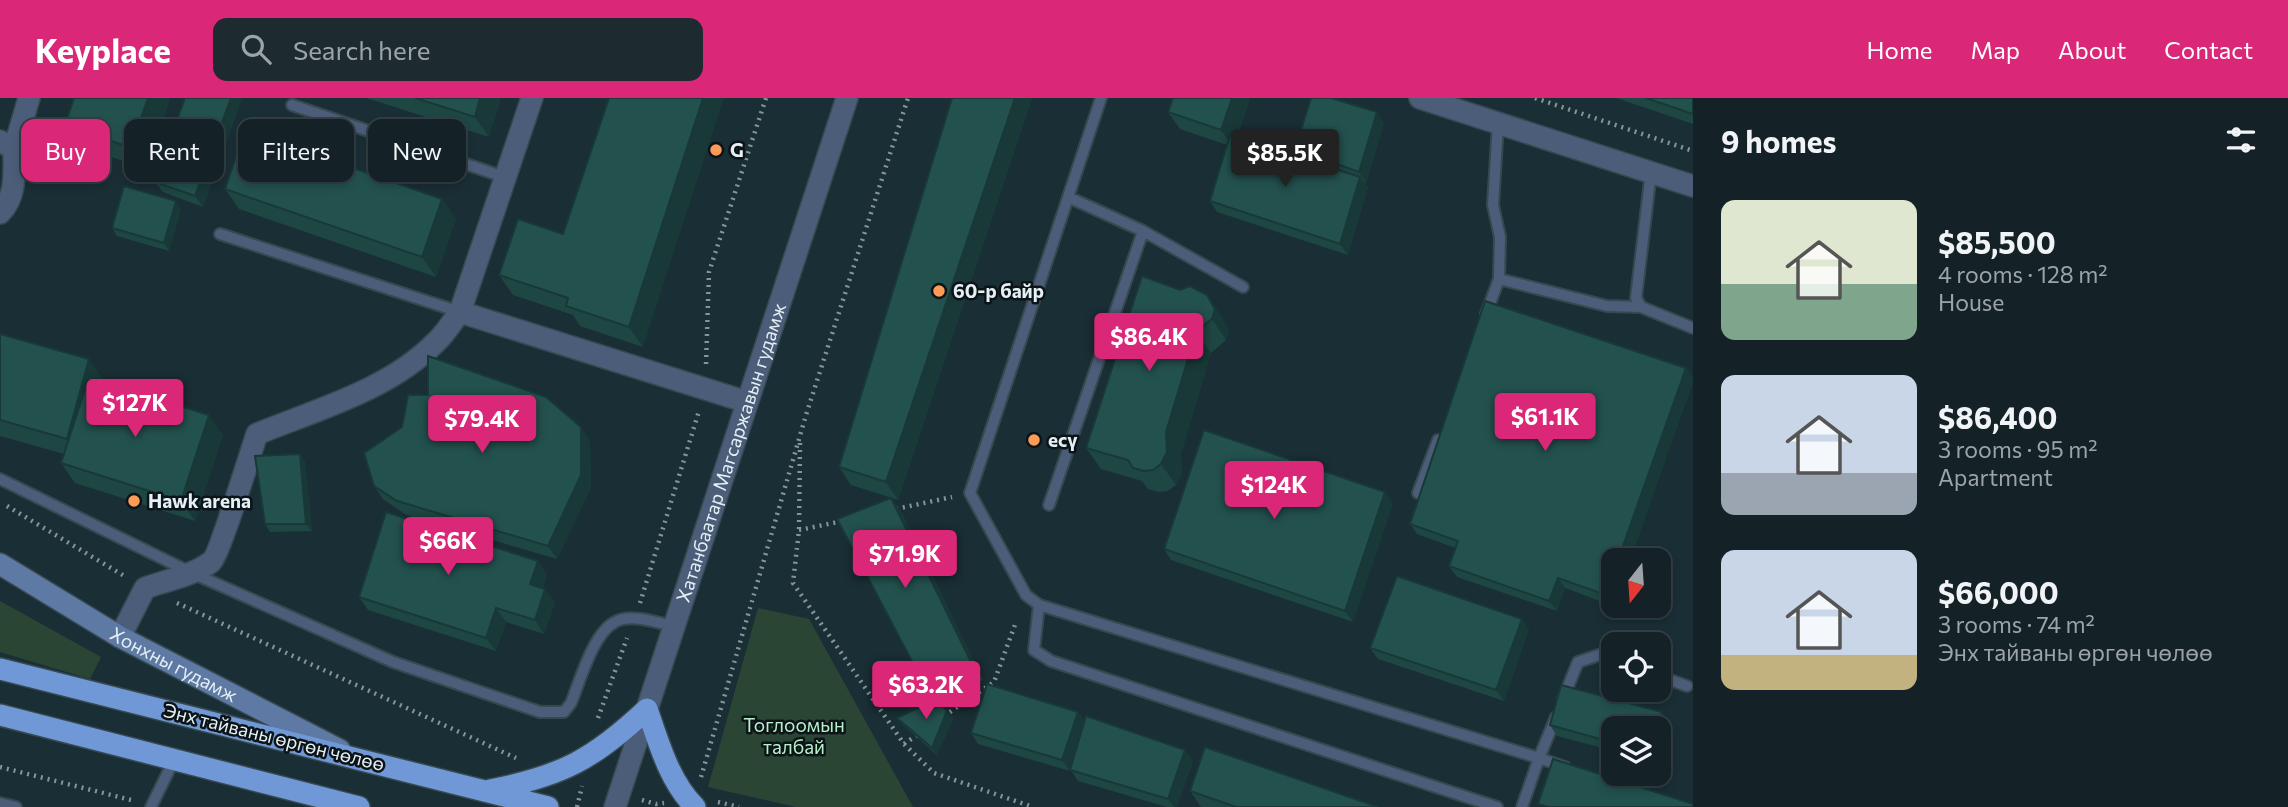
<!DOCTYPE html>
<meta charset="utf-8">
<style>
:root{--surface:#142228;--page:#1d2a30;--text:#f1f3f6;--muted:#9da4a8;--line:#333f45;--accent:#db2777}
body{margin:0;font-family:Commissioner,sans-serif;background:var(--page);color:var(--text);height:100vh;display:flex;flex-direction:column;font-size:26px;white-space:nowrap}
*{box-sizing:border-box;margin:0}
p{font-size:23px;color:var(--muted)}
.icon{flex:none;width:38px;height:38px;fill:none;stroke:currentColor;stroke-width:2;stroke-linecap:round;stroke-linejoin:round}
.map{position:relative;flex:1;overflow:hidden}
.panel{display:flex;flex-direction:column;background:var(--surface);width:595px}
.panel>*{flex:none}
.hud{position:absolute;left:21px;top:21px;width:665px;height:63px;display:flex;gap:14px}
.needle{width:46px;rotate:197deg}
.tools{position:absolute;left:1601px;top:450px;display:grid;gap:14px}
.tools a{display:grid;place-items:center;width:70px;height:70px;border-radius:14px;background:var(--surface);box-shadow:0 4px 10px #0003,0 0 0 2px var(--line);font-size:35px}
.price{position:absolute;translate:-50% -60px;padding:0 16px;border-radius:7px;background:var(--accent);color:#fff;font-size:23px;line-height:46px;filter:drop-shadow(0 2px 4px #0008)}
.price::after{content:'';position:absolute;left:50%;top:42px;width:21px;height:16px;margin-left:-10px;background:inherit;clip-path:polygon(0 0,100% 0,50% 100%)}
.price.on{background:#222;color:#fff}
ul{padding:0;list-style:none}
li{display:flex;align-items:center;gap:21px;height:175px;padding:0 28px}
li span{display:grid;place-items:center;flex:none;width:196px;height:140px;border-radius:14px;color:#555}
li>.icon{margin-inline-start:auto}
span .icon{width:84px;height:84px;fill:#fffc;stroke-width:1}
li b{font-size:30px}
h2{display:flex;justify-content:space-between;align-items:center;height:84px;padding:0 28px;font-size:30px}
.tag{padding:0 24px;border-radius:14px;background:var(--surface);box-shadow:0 4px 10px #0003,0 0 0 2px var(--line);font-size:24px;line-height:63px}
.tag.on{background:var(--accent);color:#fff}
header{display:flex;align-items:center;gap:42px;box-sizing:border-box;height:98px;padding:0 35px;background:var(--accent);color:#fff}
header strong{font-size:33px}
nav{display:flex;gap:38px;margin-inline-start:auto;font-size:24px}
.search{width:490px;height:63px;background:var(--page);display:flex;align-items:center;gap:18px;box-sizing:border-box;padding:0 24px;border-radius:14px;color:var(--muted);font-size:26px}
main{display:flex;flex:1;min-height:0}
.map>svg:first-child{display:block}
.green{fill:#2b4535}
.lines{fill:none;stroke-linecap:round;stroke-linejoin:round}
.service-casing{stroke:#364950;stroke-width:14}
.minor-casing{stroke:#364950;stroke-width:24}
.tertiary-casing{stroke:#364950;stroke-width:24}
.secondary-casing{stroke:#364950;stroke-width:24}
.trunk-casing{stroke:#364950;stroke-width:24}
.path{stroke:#86959b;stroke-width:4.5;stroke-dasharray:2 5;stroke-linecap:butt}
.service{stroke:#4c5d79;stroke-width:10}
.minor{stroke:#4c5d79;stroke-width:21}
.tertiary{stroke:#4c5d79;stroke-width:21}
.secondary{stroke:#5d79a4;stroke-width:21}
.trunk{stroke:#7198d6;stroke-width:21}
.wall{fill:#1e4643}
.shaded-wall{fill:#183937}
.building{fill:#23514e;stroke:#183937;stroke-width:2}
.poi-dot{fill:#fe9c57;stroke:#0c1418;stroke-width:2.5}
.labels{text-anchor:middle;stroke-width:5;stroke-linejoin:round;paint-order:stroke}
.poi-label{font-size:19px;font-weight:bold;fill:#e4f0f5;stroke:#0c1418;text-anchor:start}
.street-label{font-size:19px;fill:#e4f0f5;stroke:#0c1418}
.park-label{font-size:19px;fill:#b5f2cb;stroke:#0c1418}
</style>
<header>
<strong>Keyplace</strong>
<div class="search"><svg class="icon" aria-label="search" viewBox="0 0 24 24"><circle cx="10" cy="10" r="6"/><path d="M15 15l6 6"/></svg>Search here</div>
<nav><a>Home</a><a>Map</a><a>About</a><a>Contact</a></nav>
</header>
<main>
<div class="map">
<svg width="1693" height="709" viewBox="0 0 1693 709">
<rect width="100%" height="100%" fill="#1a2e35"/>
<!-- green -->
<path class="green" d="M0 503 101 559 90 581 0 554Z
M758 510 809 521 913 709H796L708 689Z"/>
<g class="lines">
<defs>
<path id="service" d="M1101 0 970 395 1026 497 1039 507 1539 660 1522 709
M292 7 507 80
M1651 74 1636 200 1641 209 1693 230
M1068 99 1143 133 1243 189
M220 136 460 214
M1499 181 1607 208 1641 209
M1486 216 1499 181 1500 139 1493 107 1498 25
M0 381 192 475 393 564 540 614H564L571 605C580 583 593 535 615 524 631 515 657 525 674 528
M1418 395 1438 342
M1049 407 1143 133
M1039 507 1034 552 1051 563 1497 709
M1659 578 1687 588
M1563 601 1578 564 1599 557 1614 562
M1556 619 1539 660 1565 669
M0 705 16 709
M151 709 174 662"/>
<path id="minor" d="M1420 0 1693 88
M0 43 14 51 29 0
M0 115C17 98 14 74 14 51
M460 214 747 304
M120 539 145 490C167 482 192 478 211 464 219 458 251 353 257 336 318 311 389 292 436 244 445 236 452 224 460 214L532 0"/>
<g id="tertiary">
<path id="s1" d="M615 709 847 0"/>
</g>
<g id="secondary">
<path id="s2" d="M0 466 120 539 340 652"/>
</g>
<path id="trunk" d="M0 571 548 709
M0 617 359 709
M490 692C562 678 594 661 647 611 659 645 669 683 695 709"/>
</defs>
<!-- service casing -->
<use href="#service" class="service-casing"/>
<!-- minor casing -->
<use href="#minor" class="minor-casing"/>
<!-- tertiary casing -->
<use href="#tertiary" class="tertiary-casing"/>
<!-- secondary casing -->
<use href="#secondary" class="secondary-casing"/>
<!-- trunk casing -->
<use href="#trunk" class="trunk-casing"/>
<!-- path -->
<path class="path" d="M1535 0 1693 53
M706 266 709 174 766 0
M800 345 799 432 793 485 904 646 934 675 1033 709
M7 408 126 479
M896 411 952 399
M799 432 843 423
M177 505 516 660
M640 505 699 313
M944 618 994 584 1016 524
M598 620 627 540
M904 646 920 635
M0 669 135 703
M701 679 806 317 908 0
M642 702 656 706 664 705
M718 704 739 709
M577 709 582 688"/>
<!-- service -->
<use href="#service" class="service"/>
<!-- minor -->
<use href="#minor" class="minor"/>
<!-- tertiary -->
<use href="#tertiary" class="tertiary"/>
<!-- secondary -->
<use href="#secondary" class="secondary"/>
<!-- trunk -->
<use href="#trunk" class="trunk"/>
</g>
<!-- wall -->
<path class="wall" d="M74 0H170L146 71 80 48 65 27Z
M185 0H242L203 109 163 94 155 84Z
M366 0H501L489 39Z
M609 0 643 249 580 228 573 217 513 197 499 177 563 136Z
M952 0H1032L898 402 851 387 839 369Z
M1173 0H1250L1237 39 1300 59 1295 51 1384 25 1366 85 1364 84 1368 89 1348 157 1217 114 1210 103 1227 47 1180 31 1168 14Z
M1616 0H1693V26Z
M225 91 442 101 456 121 436 179 239 111Z
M181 111 169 153 117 138 112 130Z
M1142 178 1221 218 1229 232 1226 242 1211 255 1181 356 1182 375 1176 387 1168 393 1159 394 1148 391 1142 383 1101 371 1086 350Z
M0 236 103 281V283L223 337 195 423 75 385 61 365 64 356 0 338Z
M1686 270 1693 279V284L1630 462H1614L1613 508 1565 490 1557 513 1457 479 1449 468 1455 450 1417 436 1410 426Z
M590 342 591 390 557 461 406 417 383 401 374 388Z
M300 356 305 364 312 433 270 434 265 426Z
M891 400 903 417 983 582 939 604 953 621 937 657 903 627 897 620 935 601 925 588Z
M1393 405 1353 524 1171 462 1164 451Z
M538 463 547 477 543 490 545 491 555 505 544 536 506 524 496 553 368 512 359 499Z
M1529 531 1504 603 1378 561 1370 550Z
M1078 614 1084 623 1193 663 1177 709H1167L1078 683 1070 671V673L978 646 971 635Z
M1669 625 1659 662V630H1614V653L1557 638 1550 627Z
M1190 693 1378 709H1201Z"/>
<!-- shaded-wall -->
<path class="shaded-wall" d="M148 0H170L146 71 131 50Z
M231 0H242L203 109 195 98Z
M480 0H501L489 39 475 19Z
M703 0H724L643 249 629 229Z
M1015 0H1032L898 402 886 384Z
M1232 0H1250L1233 49 1221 32Z
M1377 14 1384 25 1366 85 1359 74Z
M1360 79 1368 89 1348 157 1340 146Z
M442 101 456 121 436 179 422 159Z
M176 103 181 111 169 153 164 145Z
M1207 197 1221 218 1229 232 1226 242 1212 221Z
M1196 234 1211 255 1181 356 1182 375 1176 387 1161 366 1166 334Z
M89 261 103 281 81 361 67 341Z
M1686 270 1693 279V284L1630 462H1618Z
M209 317 223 337 195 423 181 403Z
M581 329 590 342 591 390 557 461 548 448Z
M300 356 305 364 312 433 306 426Z
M1385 394 1393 405 1353 524 1345 513Z
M891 400 903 417 983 582 971 564Z
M538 463 547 477 540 500 530 486Z
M1614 475V508H1613L1606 497Z
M1558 480 1565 490 1557 513 1549 503Z
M545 491 555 505 544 536 535 522Z
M496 510 506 524 496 553 486 540Z
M1522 521 1529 531 1504 603 1496 592Z
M947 613 953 621 937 657 932 650Z
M1078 614 1086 625 1070 673 1062 662Z
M1662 614 1669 625 1659 662V630H1657Z
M1185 652 1193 663 1177 709H1174L1168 701Z"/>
<!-- building -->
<path class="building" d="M74 0H148L131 50 65 27Z
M185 0H231L195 98 155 84Z
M415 0H480L475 19Z
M609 0H703L629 229 566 208 568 200 499 177 518 121 563 136Z
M952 0H1015L886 384 839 369Z
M1173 0H1232L1221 32 1168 14Z
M1311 0H1331L1377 14 1359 74 1295 51Z
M1646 0H1693V16Z
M245 32 442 101 422 159 225 91Z
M1230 37 1360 79 1340 146 1210 103Z
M124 88 176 103 164 145 112 130Z
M1142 178 1180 192 1190 188 1207 197 1215 211 1212 221 1196 234 1166 334 1167 354 1161 366 1153 372 1144 373 1133 370 1128 362 1086 350Z
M1485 203 1686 270 1618 462H1614V475L1606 497 1558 480 1549 503 1449 468 1458 443 1410 426Z
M0 236 89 261 67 341 0 322Z
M428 258 546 299 581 329V377L548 448 397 403 374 388 364 355 402 329 408 297H428Z
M89 279 209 317 181 403 61 365Z
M1204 332 1385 394 1345 513 1164 451Z
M300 356 306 426H265L255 358Z
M891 400 971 564 925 588 837 421Z
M386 414 538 463 530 486 545 491 535 522 496 510 486 540 359 499Z
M1397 478 1522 521 1496 592 1370 550Z
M987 586 1078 614 1062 662 971 635Z
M1561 587 1662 614 1657 630H1614V645L1550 627Z
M936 601 947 613 932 650 897 620Z
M1086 618 1185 652 1168 701 1070 672Z
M1205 649 1378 709H1236L1190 693Z
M1553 661 1693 706V709H1548L1538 706Z"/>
<!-- markers -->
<g class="poi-dot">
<circle cx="716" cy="52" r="7"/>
<circle cx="939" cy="193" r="7"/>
<circle cx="1034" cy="342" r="7"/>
<circle cx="134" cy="403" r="7"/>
</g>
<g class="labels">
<!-- poi labels -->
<g class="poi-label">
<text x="730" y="59">G</text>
<text x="953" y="200">60-р байр</text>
<text x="1048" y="349">есү</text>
<text x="148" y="410">Hawk arena</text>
</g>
<!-- street labels -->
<g class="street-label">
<text dy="7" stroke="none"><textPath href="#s1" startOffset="373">Хатанбаатар Магсаржавын гудамж</textPath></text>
<text dy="7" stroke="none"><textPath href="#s2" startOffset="201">Хонхны гудамж</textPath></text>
<text transform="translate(274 639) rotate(14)" y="7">Энх тайваны өргөн чөлөө</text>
</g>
<!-- park labels -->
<g class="park-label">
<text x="794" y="634">Тоглоомын<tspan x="794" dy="22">талбай</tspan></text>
</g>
</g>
</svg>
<div class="tools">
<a><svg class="needle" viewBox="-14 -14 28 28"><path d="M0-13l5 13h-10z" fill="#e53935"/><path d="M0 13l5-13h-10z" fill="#9da4a8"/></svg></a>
<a><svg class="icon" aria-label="locate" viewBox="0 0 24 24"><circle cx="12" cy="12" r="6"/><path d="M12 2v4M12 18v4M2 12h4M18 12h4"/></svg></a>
<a><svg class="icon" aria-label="layers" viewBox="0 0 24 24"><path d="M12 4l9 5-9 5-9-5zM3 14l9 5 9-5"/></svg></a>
</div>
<b class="price on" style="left:1285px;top:91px">$85.5K</b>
<b class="price" style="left:1149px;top:275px">$86.4K</b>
<b class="price" style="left:135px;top:341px">$127K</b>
<b class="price" style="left:1545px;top:355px">$61.1K</b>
<b class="price" style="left:482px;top:357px">$79.4K</b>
<b class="price" style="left:1274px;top:423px">$124K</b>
<b class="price" style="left:448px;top:479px">$66K</b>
<b class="price" style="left:905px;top:492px">$71.9K</b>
<b class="price" style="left:926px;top:623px">$63.2K</b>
<div class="hud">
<a class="tag on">Buy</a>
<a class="tag">Rent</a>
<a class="tag">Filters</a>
<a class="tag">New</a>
</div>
</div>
<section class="panel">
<h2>9 homes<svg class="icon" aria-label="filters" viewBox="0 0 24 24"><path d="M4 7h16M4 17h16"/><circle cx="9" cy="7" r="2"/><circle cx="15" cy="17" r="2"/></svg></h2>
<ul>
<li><span style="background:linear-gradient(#dfe7d0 60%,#7fa58c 0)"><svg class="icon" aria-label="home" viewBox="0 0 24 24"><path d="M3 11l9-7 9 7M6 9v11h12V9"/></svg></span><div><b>$85,500</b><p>4 rooms · 128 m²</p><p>House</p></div></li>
<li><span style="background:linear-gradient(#c9d6e8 70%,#9aa5b1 0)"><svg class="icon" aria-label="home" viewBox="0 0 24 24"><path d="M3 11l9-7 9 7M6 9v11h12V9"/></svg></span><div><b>$86,400</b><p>3 rooms · 95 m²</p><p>Apartment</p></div></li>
<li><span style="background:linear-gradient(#c9d6e8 75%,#c2b280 0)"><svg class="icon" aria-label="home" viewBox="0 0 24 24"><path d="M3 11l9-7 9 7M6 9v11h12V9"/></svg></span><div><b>$66,000</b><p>3 rooms · 74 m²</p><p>Энх тайваны өргөн чөлөө</p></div></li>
</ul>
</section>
</main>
